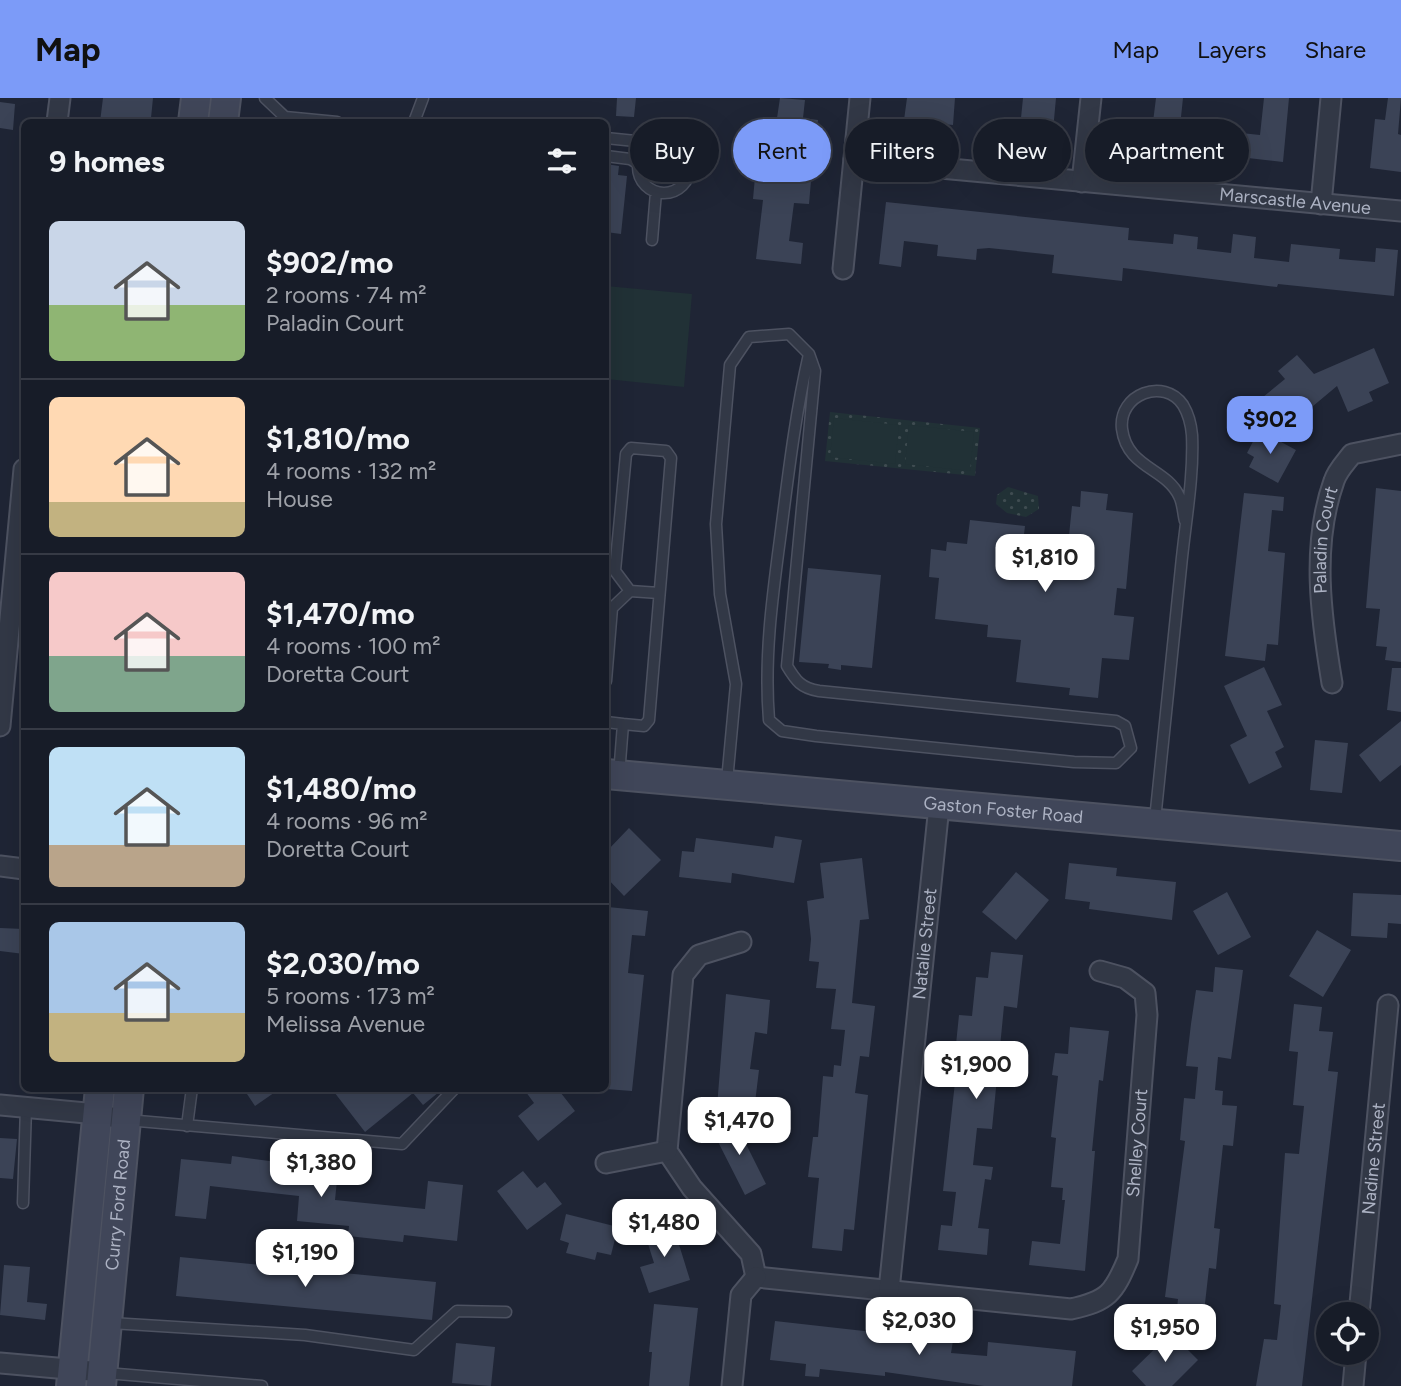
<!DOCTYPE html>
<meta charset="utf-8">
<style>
:root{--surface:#171c28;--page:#242934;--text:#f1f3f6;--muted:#9ea1a8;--line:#363a45;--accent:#7c9bf8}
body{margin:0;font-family:Figtree,sans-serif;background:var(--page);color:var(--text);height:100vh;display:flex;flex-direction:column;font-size:26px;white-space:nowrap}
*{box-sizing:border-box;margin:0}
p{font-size:23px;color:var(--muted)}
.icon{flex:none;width:38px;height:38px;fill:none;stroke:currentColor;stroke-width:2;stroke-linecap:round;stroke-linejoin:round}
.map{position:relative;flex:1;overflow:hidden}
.side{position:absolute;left:21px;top:21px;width:588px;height:973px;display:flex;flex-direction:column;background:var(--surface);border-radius:10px;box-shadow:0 7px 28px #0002,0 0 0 2px var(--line)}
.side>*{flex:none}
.top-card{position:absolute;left:630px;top:21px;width:665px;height:63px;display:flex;gap:14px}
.tools{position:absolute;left:1316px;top:1204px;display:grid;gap:14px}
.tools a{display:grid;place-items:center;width:63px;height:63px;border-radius:50%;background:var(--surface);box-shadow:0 7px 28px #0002,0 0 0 2px var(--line);font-size:35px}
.price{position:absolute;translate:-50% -60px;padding:0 16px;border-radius:14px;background:#fff;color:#222;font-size:23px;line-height:46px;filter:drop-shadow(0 2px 4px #0008)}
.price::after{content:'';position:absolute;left:50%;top:42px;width:21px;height:16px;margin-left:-10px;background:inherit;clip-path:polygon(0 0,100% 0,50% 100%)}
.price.current{background:var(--accent);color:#111}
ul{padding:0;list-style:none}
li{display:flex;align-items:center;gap:21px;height:175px;padding:0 28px}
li+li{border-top:2px solid var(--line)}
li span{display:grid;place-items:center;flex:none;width:196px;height:140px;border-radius:10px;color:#555}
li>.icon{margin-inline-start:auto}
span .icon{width:84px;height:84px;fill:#fffc;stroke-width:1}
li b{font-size:30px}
h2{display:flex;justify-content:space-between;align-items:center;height:84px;padding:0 28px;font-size:30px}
.chip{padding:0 24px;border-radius:32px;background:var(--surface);box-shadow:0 7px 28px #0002,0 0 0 2px var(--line);font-size:24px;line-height:63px}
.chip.current{background:var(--accent);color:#111}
header{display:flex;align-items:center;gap:42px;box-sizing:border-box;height:98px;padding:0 35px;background:var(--accent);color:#111}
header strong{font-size:33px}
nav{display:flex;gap:38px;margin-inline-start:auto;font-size:24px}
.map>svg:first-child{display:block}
.park{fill:url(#park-dots)}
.pitch{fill:#213136}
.building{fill:#3b4356}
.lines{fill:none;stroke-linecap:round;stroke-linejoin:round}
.lane-casing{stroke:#4d5261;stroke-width:13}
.street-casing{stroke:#4d5261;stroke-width:23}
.secondary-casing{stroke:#4d5261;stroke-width:32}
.lane{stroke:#323846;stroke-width:10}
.street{stroke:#323846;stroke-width:19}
.secondary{stroke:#404659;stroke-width:28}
.labels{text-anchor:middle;stroke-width:6;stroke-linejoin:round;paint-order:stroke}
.street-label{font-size:18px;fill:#acb2c3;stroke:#181d2a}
</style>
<header>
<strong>Map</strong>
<nav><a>Map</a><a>Layers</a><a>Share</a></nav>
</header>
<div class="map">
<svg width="1401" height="1288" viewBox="0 0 1401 1288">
<defs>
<pattern id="park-dots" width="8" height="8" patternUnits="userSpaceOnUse" patternTransform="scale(1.75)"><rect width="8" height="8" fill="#213136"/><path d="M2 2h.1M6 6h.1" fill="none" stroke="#3f4c51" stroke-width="1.8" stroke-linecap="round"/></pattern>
</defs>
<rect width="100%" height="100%" fill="#1f2535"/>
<!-- park -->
<path class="park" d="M830 314 980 330 975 378 825 363Z
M1008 389 1038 398 1039 411 1026 419 1007 415 996 406 997 397Z"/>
<!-- pitch -->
<path class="pitch" d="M606 188 692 196 684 289 606 281Z
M834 320 899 327 895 366 830 359Z
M909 327 974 334 970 373 905 366Z"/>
<!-- building -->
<path class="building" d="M103 0H153L151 20 138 19V24H100Z
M617 0H636L634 19 616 18Z
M780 0 805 2 803 20 818 22 815 46 801 44 797 81 811 83 809 106 794 105 789 143 803 145 801 166 756 161 763 102 753 101 755 79 768 80Z
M907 0H955L953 27 904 22Z
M1023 0H1056L1052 43 1019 40Z
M1156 0H1183L1179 38 1166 36 1165 49 1134 46 1136 22 1153 24Z
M1264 0H1289L1283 64 1239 59 1241 35 1260 37Z
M1388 0H1401L1398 36 1401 37V74L1370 70 1375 21 1385 22Z
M0 4 15 6 13 32 0 30Z
M606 66 619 68 618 77 627 78 621 136 606 134Z
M886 104 1129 130 1128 142 1173 146 1174 136 1198 139 1197 151 1231 155 1233 136 1256 139 1254 160 1289 164 1291 146 1340 151 1339 161 1375 164 1376 150 1398 152 1394 198 1278 186 1277 189 1123 170 1122 183 1052 175 1054 157 989 150 977 151 976 162 937 158 938 147 904 143 901 169 879 166Z
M1374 250 1389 285 1369 294 1373 303 1348 314 1337 288 1288 329 1263 299 1285 281 1278 273 1297 257 1314 276Z
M1259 332 1296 352 1278 385 1249 369 1254 359 1247 355Z
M1376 390 1401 393V564L1385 562 1387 549 1376 548 1380 511 1366 510Z
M1081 393 1108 396 1106 412 1133 415 1126 491 1117 490 1114 517 1134 519 1129 562 1102 560 1098 600 1069 597 1070 590 1016 584 1021 542 987 539 988 527 935 521 939 480 929 479 931 451 946 453 947 444 967 446 970 422 1025 428 1022 453 1067 457 1072 408 1080 409Z
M1244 395 1284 399 1283 413 1272 412 1268 453 1285 455 1278 547 1267 546 1265 563 1225 558Z
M808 470 881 477 872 570 841 567V572L828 570 829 566 799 564Z
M1264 569 1282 607 1267 613 1284 649 1275 654 1282 669 1249 686 1230 647 1247 638 1224 588Z
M1392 570H1401V614L1387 612Z
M1401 623V667L1380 684 1359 657Z
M1315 642 1348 645 1342 695 1310 692Z
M629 730 661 762 624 798 606 779V754Z
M775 738 802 742 794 785 732 775 731 785 679 779 682 753 694 754 696 740 773 750Z
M862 760 869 821 860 822 852 905 875 908 869 959 860 958 855 995 868 997 854 1132 844 1131 842 1153 812 1150 819 1080 808 1079 813 1039H818L823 978 833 979 834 967 841 968 845 932 831 931 836 891 816 890 819 864 809 863 811 841 807 803 824 800 820 765Z
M1069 765 1117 770 1116 778 1176 784 1172 822 1089 811 1090 804 1065 801Z
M1016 774 1049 802 1016 842 982 814Z
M1227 794 1251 839 1218 857 1193 813Z
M1353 795 1401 797V826L1388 825 1387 840 1351 838Z
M608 809 648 813 645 838 632 837 628 875 644 877 632 993 606 991Z
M0 830 24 831V856L0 853Z
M1317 832 1351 852 1323 899 1289 878Z
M991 854 1023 857 1017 910 1004 908 992 1031 977 1030 973 1067 993 1069 991 1082 985 1081 978 1130 989 1131 987 1157 938 1152 941 1127 952 1128 956 1094 943 1093 957 966H954L959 917 972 918 976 879 988 880Z
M1215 869 1243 872 1231 961 1218 959 1215 992 1223 993 1222 1007 1237 1008 1233 1048 1223 1047 1214 1130 1220 1131 1216 1171 1209 1170 1202 1232 1175 1229 1178 1201 1165 1199 1185 1043 1180 1042 1184 1000 1195 1001 1198 969 1186 968 1191 926 1196 892 1213 894Z
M726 896 770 902 767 936 755 934 750 971 759 972 754 1013 717 1009Z
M1294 906 1322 909 1319 933 1333 934 1328 973 1338 974 1302 1288H1256L1264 1241 1277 1242 1281 1207 1274 1206 1285 1055 1299 1056 1304 1008 1293 1007 1298 954 1289 953Z
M1070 929 1109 933 1103 983 1099 982 1092 1053H1095L1085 1173 1029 1167 1032 1143 1060 1146 1065 1102H1062L1063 1090 1051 1089 1056 1040 1051 1039 1058 978 1052 977 1055 955 1068 956Z
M243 990H281L255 1008Z
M331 990H444L423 1007 413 995 365 1034Z
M523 990H557L575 1013 538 1043 518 1018 534 1005Z
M734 1022 766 1086 745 1097 712 1032Z
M0 1040 17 1041 13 1081 0 1080Z
M232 1058 338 1072 335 1102 425 1111 428 1083 463 1087 457 1143 404 1137 403 1144 348 1138 349 1128 297 1123 299 1098 210 1088 206 1121 175 1118 181 1061 231 1066Z
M523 1073 537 1090 545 1084 562 1106 527 1132 497 1093Z
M566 1116 618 1129 611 1157 597 1154 595 1162 566 1155 569 1145 560 1142Z
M672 1124 690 1182 649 1195 640 1169 654 1165 644 1133Z
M180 1159 436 1184 432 1222 176 1198Z
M4 1167 30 1169 27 1204 47 1206 45 1222 0 1217Z
M654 1206 698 1210 689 1288H649L652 1254H649Z
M775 1223 953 1243 951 1255 987 1258 988 1244 1076 1253 1072 1288H984L885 1274V1278L820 1271 819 1279 805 1278 806 1266 770 1262Z
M1171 1235 1198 1262 1172 1288H1146L1132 1273Z
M456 1245 495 1249 491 1288 452 1285Z"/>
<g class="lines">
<defs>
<path id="lane" d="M265 0 285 19 337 24
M414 24 423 0
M606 40 655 45
M638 69a26 26 0 1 1 52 0a26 26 0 1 1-52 0Z
M606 58 630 61 639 66
M652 142 656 94
M630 493 659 495
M606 583 612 510 630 493 615 473 626 356 631 350 666 353 671 360 649 622 644 628 623 626 619 677
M606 624 623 626
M727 683 736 586 720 496 716 426 730 267 749 239 789 236 809 256 815 273 787 568C796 583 801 590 819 593L1116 623 1125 628 1131 650 1116 665 1074 664 816 638 782 633 769 622C764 561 772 501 780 441 788 379 795 317 809 256
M1155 722C1164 638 1172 553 1181 469 1185 426 1194 380 1192 337 1191 325 1189 317 1183 307 1164 279 1118 296 1122 331 1127 370 1166 370 1179 398 1183 405 1183 416 1185 423
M127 1022 402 1046 455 990
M187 1028 192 990
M23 1105 26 1009
M111 1225 305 1237 414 1252 457 1213 506 1214
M106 1275 262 1288"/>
<g id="street">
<path d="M57 24 60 0"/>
<path id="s1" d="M854 62 1401 113"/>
<path d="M1082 84 1091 0"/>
<path d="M1321 106 1331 0"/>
<path d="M843 171 860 0"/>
<path id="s2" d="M1332 585C1321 519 1311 447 1334 383 1337 373 1346 364 1352 356L1401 346"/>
<path d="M0 628 24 371"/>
<path d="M0 768 24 771"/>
<path d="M741 844 699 857 683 877 667 1053 692 1090 751 1156 756 1179"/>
<path d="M0 1007 97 1016 126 1022"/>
<path d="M606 1065 667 1053"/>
<path id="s3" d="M756 1179 1071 1211C1108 1203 1114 1195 1128 1161L1147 917 1145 895 1125 880 1100 873"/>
<path id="s4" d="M889 1192 939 708"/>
<path id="s5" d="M1359 1216 1388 907"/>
<path d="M0 1265 102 1274"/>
<path d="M732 1288 741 1197 756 1179"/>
<path d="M1353 1288 1356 1255"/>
</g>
<g id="secondary">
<path d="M193 24 196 0"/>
<path d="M223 24 226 0"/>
<path id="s6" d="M606 676 1401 748"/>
<path d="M71 1288 100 990"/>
<path id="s7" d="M101 1288 129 990"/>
</g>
</defs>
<!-- lane casing -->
<use href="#lane" class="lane-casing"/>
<!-- street casing -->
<use href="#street" class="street-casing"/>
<!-- secondary casing -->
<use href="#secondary" class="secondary-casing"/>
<!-- lane -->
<use href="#lane" class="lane"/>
<!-- street -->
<use href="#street" class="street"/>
<!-- secondary -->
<use href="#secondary" class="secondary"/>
</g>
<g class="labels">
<!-- street labels -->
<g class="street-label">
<text dy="6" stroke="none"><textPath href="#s1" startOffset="443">Marscastle Avenue</textPath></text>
<text dy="6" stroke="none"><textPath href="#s2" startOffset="144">Paladin Court</textPath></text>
<text dy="6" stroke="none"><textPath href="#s6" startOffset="399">Gaston Foster Road</textPath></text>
<text dy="6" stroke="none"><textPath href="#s4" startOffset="348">Natalie Street</textPath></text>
<text dy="6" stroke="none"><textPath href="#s3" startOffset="514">Shelley Court</textPath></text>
<text dy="6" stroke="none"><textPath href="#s5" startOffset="156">Nadine Street</textPath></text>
<text dy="6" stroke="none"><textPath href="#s7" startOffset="182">Curry Ford Road</textPath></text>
</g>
</g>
</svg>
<div class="tools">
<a><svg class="icon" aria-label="locate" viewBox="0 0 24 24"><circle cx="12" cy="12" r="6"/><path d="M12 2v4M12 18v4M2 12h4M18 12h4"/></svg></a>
</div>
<b class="price current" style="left:1270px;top:358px">$902</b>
<b class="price" style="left:1045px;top:496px">$1,810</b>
<b class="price" style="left:976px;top:1003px">$1,900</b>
<b class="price" style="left:739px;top:1059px">$1,470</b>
<b class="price" style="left:321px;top:1101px">$1,380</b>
<b class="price" style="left:664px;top:1161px">$1,480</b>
<b class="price" style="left:305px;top:1191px">$1,190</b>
<b class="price" style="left:919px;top:1259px">$2,030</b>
<b class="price" style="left:1165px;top:1266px">$1,950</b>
<div class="top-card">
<a class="chip">Buy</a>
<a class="chip current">Rent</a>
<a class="chip">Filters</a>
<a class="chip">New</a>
<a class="chip">Apartment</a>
</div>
<section class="side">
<h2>9 homes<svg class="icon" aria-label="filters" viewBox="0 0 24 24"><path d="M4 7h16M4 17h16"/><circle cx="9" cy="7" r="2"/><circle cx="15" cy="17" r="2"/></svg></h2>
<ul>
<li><span style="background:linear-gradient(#c9d6e8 60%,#8fb573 0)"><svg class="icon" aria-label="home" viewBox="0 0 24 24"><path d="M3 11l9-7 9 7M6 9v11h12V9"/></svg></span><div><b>$902/mo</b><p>2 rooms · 74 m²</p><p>Paladin Court</p></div></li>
<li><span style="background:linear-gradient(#ffd9b3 75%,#c2b280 0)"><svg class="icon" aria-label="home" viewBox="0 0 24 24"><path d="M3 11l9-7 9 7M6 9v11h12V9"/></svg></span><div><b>$1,810/mo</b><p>4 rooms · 132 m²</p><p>House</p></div></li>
<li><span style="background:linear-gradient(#f6c9c9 60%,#7fa58c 0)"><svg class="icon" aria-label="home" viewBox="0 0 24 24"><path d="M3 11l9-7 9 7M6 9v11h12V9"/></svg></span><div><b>$1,470/mo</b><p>4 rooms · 100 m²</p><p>Doretta Court</p></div></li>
<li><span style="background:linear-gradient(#bfe0f5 70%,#b9a48a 0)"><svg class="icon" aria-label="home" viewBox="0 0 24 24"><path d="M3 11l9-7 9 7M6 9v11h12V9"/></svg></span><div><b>$1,480/mo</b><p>4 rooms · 96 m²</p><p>Doretta Court</p></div></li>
<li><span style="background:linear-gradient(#a9c7e8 65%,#c2b280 0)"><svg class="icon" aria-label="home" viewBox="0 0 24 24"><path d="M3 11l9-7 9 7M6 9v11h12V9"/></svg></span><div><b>$2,030/mo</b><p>5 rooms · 173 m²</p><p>Melissa Avenue</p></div></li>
</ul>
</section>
</div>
